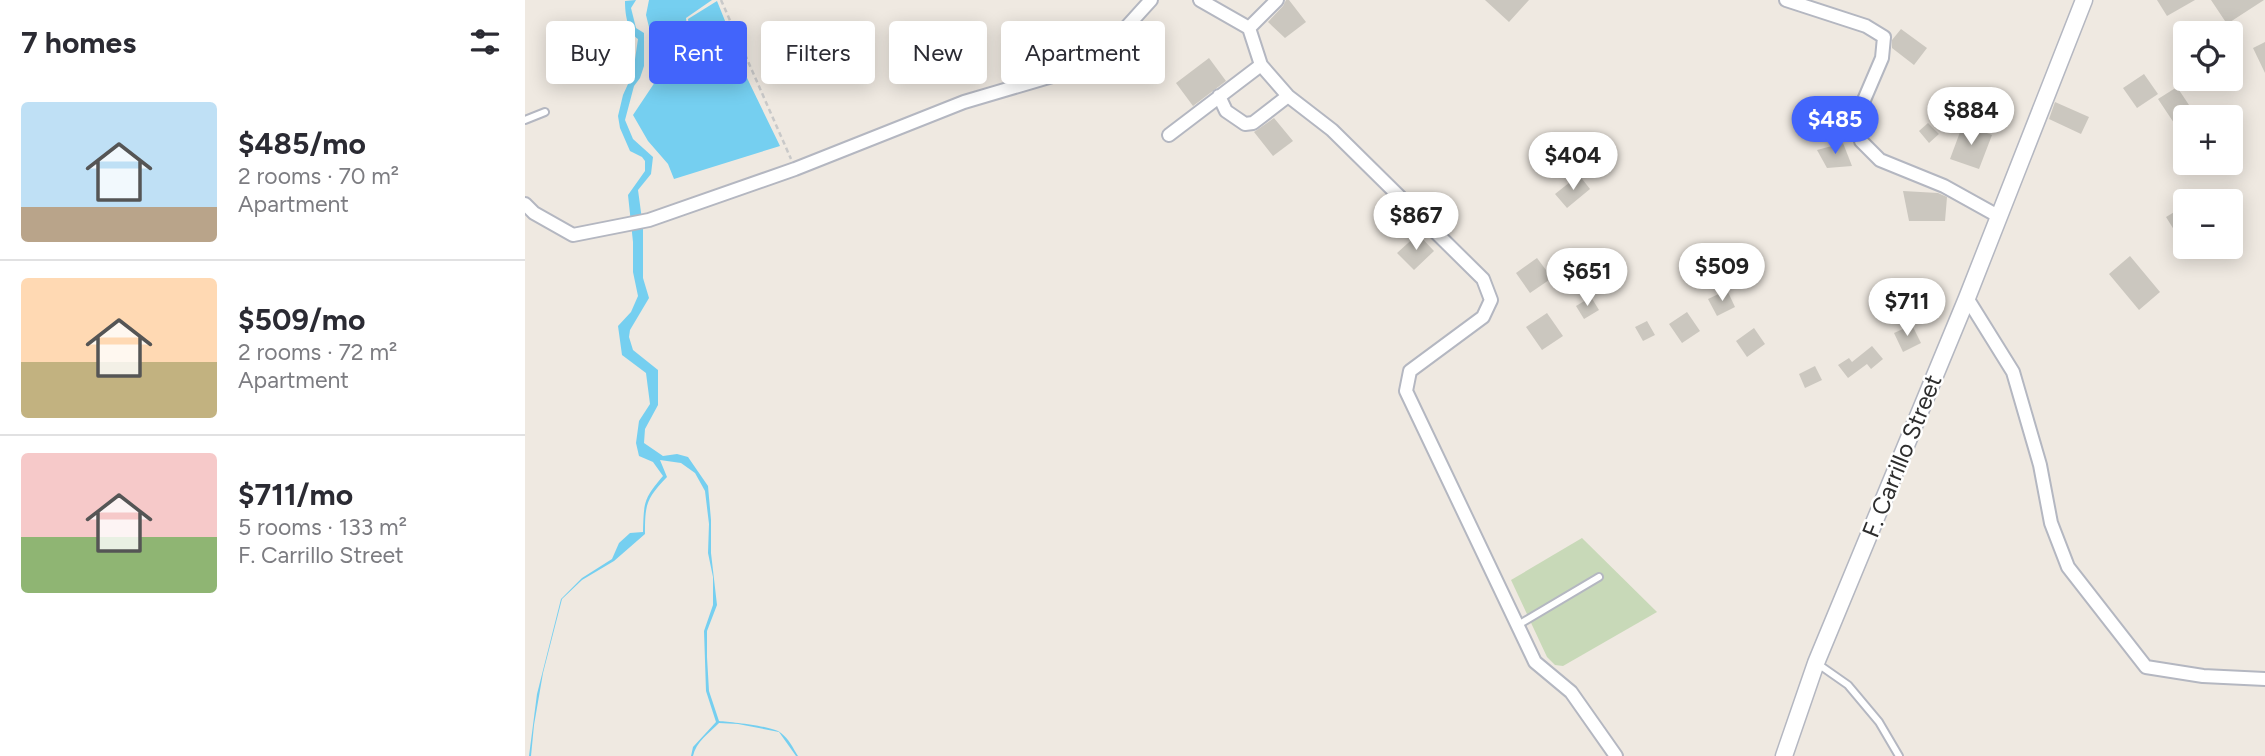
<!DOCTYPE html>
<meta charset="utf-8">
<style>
:root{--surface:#fff;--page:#f7f7f7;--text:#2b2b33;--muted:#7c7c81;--line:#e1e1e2;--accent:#4264fb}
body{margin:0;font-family:Figtree,sans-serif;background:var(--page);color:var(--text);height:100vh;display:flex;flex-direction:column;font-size:26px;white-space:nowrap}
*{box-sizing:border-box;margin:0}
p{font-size:23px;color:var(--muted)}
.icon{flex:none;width:38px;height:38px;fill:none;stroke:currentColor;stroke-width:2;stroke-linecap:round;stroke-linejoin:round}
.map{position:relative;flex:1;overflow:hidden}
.side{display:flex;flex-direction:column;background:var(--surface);width:525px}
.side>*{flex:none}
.banner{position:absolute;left:21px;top:21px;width:665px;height:63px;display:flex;gap:14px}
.tools{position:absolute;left:1648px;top:21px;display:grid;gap:14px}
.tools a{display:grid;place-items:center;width:70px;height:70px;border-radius:7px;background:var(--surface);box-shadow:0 4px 18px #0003;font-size:35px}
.price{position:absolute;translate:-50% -60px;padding:0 16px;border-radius:24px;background:#fff;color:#222;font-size:23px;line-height:46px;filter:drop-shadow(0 2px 4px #0008)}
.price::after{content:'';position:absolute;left:50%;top:42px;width:21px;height:16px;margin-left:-10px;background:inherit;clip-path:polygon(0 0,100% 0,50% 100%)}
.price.active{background:var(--accent);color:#fff}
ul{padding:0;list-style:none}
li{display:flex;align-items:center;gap:21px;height:175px;padding:0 21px}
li+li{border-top:2px solid var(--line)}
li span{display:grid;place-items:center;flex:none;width:196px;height:140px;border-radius:7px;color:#555}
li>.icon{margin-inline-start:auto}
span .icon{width:84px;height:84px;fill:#fffc;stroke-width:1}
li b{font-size:30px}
h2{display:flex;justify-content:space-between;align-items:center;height:84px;padding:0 21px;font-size:30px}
.chip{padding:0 24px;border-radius:7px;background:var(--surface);box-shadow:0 4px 18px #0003;font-size:24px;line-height:63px}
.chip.active{background:var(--accent);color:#fff}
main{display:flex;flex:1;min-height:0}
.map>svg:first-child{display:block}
.cemetery{fill:#c8d9b8}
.water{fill:#75cff0}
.building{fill:#cbc7bf}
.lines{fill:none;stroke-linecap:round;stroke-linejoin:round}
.service-casing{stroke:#b4b7c1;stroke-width:10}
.minor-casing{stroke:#b4b7c1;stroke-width:16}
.tertiary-casing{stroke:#b4b7c1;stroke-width:19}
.path{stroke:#c9c9c9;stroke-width:2.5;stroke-dasharray:5 3.5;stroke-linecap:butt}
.service{stroke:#fff;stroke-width:6}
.minor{stroke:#fff;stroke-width:12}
.tertiary{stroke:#fff;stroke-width:16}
.labels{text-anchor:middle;stroke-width:5;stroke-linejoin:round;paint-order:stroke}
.street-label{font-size:24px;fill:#2e2e2e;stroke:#fff}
</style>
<main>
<section class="side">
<h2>7 homes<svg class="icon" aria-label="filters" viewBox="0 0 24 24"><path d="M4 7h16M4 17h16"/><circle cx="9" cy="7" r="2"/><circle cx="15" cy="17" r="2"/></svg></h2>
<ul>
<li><span style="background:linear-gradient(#bfe0f5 75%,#b9a48a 0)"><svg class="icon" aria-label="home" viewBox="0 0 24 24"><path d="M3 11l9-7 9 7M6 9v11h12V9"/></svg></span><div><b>$485/mo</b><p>2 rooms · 70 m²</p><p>Apartment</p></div></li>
<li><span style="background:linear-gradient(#ffd9b3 60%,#c2b280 0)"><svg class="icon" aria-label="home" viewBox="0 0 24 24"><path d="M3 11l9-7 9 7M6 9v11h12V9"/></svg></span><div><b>$509/mo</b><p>2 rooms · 72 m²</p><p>Apartment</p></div></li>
<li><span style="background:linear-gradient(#f6c9c9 60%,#8fb573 0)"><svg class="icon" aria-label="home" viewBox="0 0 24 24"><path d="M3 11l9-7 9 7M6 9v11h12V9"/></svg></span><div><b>$711/mo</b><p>5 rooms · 133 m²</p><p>F. Carrillo Street</p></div></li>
</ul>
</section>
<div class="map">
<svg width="1740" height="756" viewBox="0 0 1740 756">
<rect width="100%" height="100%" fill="#efe9e1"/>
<!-- cemetery -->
<path class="cemetery" d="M1057 538 1132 612 1038 666 1030 665 1022 657 986 580Z"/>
<!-- water -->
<path class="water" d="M111 0 106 8 111 28 119 33V66L115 78 109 86 100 120 108 139 128 157 126 174 113 190 118 227V278L124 298 105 330 104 337 108 350 133 370V405L120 429 119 443 138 456 152 454 163 457 183 486 186 520V553L192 605 182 631V657L184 691 194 721C206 722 248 726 256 733 264 739 268 748 273 756H271L254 732 213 724 194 723C184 733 171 742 168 756H166L168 747 191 722 181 691 179 631 188 605V577L183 553 184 524 180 491 170 473 156 463 135 460 142 477C121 499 120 504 120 534L89 561 57 580 37 599 18 673 9 725 6 756H4L12 694 36 599 57 578 87 559 94 543 105 533 118 532C119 503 118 499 138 476L128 462 114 456 111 443 114 421 125 404 121 373 97 355 93 326 106 312 113 296 108 272V242L103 195 120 171V161L117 157 105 151 95 128 93 116 98 95 108 73 113 39C102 31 100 13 100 1Z
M124 0H187L161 18 165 55 207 47 255 146 149 179 143 164 123 141 108 115 132 79 128 43 121 15Z
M192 1 209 43 167 51 163 19Z"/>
<!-- building -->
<path class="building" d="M761 0H764L781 22 760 38 743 22 758 6Z
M960 0H1004L984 22Z
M1632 0H1670L1642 16Z
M1686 0H1739L1702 24Z
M1376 29 1402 48 1389 65 1367 48V40Z
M1740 42V73L1728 48Z
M684 58 701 81 668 106 651 83Z
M1619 74 1633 94 1612 108 1598 88Z
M1652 87 1668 111 1649 123 1633 99Z
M1530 102 1564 117 1556 134 1524 119Z
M749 118 768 141 748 156 729 132Z
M1403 123 1414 134 1404 143 1394 131Z
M1438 124 1467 135 1454 169 1425 159Z
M1318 143 1327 166 1302 168 1292 150Z
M1054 175 1065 189 1042 208 1030 194Z
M1378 191 1413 193 1422 197 1420 221H1384Z
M1661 205V249L1641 217Z
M893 234 909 251 889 270 872 253Z
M1605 256 1635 292 1614 310 1584 274Z
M1012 258 1027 278 1005 293 991 273Z
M1202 290 1210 307 1192 316 1183 299Z
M1066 297 1074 310 1059 319 1051 306Z
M1162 312 1175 331 1157 343 1144 324Z
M1022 313 1038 336 1017 350 1001 327Z
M1122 321 1130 335 1118 341 1110 327Z
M1387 325 1396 343 1378 352 1369 333Z
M1229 328 1240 344 1222 357 1211 341Z
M1347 346 1358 359 1346 369 1342 364 1323 378 1313 365 1324 358 1327 362Z
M1290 366 1297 380 1280 388 1274 374Z"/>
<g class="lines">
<defs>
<path id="service" d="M0 120 20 112
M993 625 1074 577
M1293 664 1323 685 1354 722 1374 756"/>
<path id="minor" d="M675 0 724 28 736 65 763 96 807 130 958 279 966 300 958 317 885 371 881 391 1010 662 1046 692 1091 756
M1261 0 1341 26 1359 37 1357 58 1333 114 1336 141 1355 160 1419 186 1473 216
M724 28 752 0
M694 96 701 111 720 124 728 123 763 96
M644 135 736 65
M0 204 9 213 48 235 124 220 270 169 439 102 568 64 626 0
M1442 298 1488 372 1515 465 1526 523 1543 567 1621 667 1678 676 1740 679"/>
<path id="tertiary" d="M1259 756 1291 663 1442 298 1559 0"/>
</defs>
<!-- service casing -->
<use href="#service" class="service-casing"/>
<!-- minor casing -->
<use href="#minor" class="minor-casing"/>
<!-- tertiary casing -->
<use href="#tertiary" class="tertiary-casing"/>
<!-- path -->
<path class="path" d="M196 0 266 159
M125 59 214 45"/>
<!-- service -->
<use href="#service" class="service"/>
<!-- minor -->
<use href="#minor" class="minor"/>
<!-- tertiary -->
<use href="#tertiary" class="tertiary"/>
</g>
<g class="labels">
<!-- street labels -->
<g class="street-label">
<text transform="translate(1377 456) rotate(-68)" y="8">F. Carrillo Street</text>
</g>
</g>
</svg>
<div class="tools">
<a><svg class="icon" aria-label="locate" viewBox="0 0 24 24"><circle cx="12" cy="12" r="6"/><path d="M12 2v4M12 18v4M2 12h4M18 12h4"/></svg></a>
<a>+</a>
<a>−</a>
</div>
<b class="price" style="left:1446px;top:147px">$884</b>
<b class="price active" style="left:1310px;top:156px">$485</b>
<b class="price" style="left:1048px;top:192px">$404</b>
<b class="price" style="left:891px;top:252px">$867</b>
<b class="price" style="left:1197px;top:303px">$509</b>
<b class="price" style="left:1062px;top:308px">$651</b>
<b class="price" style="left:1382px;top:338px">$711</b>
<div class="banner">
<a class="chip">Buy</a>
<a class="chip active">Rent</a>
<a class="chip">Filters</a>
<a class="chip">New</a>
<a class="chip">Apartment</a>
</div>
</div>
</main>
